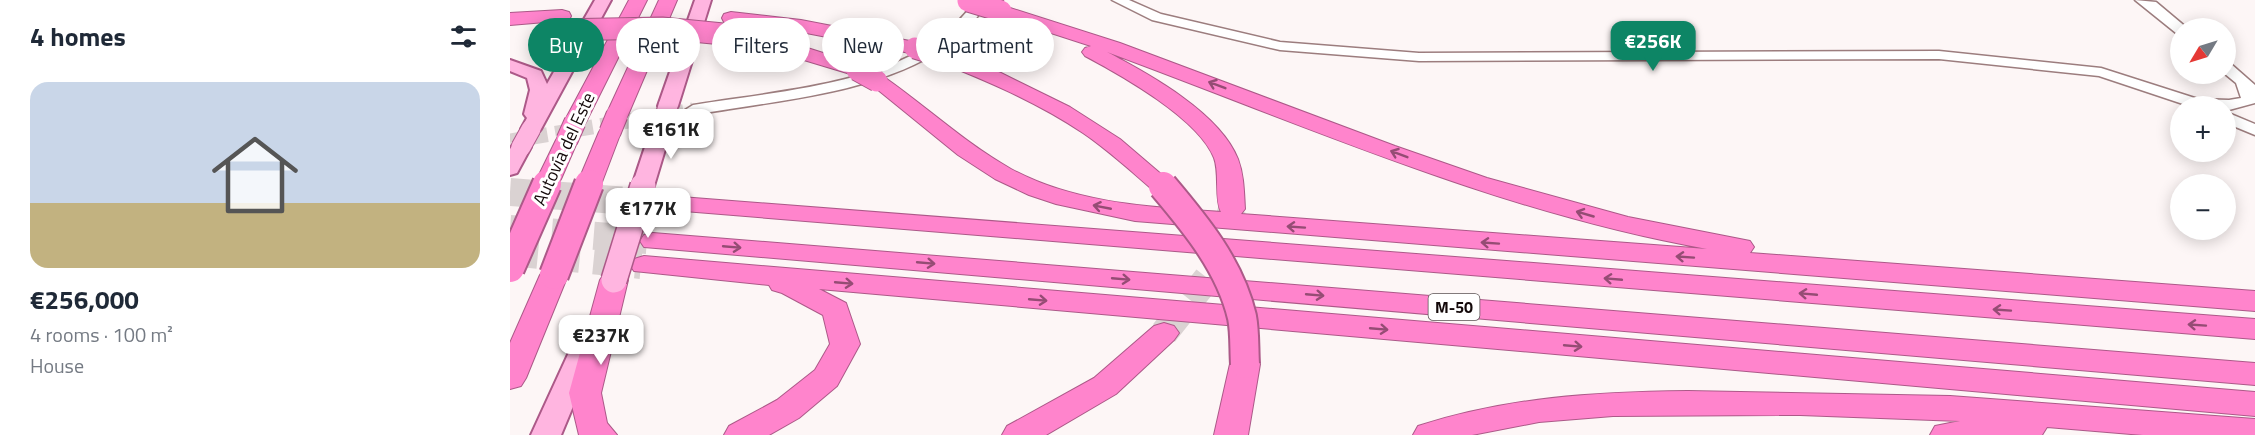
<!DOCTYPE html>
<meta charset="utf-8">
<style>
:root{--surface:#fff;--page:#f6f6f7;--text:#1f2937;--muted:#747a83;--line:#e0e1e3;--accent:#0d8565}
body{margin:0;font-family:"Titillium Web",sans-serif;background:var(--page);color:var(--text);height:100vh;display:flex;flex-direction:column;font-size:22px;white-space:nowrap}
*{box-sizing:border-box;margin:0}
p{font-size:20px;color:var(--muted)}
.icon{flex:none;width:33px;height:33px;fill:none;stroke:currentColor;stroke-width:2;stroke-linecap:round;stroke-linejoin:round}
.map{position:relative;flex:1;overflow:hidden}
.drawer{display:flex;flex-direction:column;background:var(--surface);width:510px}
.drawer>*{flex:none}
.top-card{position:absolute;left:18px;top:18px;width:570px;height:54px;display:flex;gap:12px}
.needle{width:39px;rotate:232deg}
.buttons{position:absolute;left:1660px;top:18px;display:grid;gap:12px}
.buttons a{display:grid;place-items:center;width:66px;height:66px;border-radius:50%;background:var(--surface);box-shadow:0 3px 15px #0003;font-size:30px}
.price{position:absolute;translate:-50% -51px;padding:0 14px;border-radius:12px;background:#fff;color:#222;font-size:20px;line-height:39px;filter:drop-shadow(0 2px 3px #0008)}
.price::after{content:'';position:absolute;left:50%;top:36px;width:18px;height:14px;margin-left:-9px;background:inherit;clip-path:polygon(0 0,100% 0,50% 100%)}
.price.active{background:var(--accent);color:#fff}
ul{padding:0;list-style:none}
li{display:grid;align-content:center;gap:12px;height:318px;padding:0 30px}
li+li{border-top:2px solid var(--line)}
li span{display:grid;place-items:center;height:186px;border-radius:18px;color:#555}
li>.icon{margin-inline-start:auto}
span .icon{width:108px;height:108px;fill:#fffc;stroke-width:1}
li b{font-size:26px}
h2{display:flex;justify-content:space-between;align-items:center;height:72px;padding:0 30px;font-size:26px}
.pill{padding:0 21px;border-radius:27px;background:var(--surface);box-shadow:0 3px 15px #0003;font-size:21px;line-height:54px}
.pill.active{background:var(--accent);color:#fff}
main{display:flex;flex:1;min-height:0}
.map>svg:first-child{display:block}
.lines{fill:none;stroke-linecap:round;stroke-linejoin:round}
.minor-tunnel{stroke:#dad2d2;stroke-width:15;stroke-dasharray:15 8;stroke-linecap:butt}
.highway-tunnel{stroke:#dad2d2;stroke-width:28;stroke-dasharray:28 14;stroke-linecap:butt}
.minor-casing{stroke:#9c7d7e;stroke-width:3}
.major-casing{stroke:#ac5988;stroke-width:4}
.highway-casing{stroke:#ac5988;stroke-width:2}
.minor{fill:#fff;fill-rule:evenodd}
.major{fill:#ffb5e0;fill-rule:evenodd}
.highway{fill:#ff84cc;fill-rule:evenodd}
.major-bridge-far1-casing{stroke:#ac5988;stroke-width:21;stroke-linecap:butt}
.major-bridge-casing{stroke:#ac5988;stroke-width:28;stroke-linecap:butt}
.highway-bridge-far1-casing{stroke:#ac5988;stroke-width:23;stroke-linecap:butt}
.highway-bridge-casing{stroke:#ac5988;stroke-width:32;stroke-linecap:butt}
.major-bridge-far1{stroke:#ffb5e0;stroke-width:19}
.major-bridge{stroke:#ffb5e0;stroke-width:25}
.highway-bridge-far1{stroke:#ff84cc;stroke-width:21}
.highway-bridge{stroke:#ff84cc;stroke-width:28}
.oneway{stroke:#954c74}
.labels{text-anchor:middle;stroke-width:6;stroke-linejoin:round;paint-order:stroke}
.shield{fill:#fff;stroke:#5a5253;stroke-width:1.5}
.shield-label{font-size:16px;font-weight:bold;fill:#130809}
.street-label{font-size:18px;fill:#130809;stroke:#fff}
</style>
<main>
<section class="drawer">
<h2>4 homes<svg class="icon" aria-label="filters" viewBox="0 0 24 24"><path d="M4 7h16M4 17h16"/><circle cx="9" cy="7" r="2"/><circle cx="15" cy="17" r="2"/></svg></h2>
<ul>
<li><span style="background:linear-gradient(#c9d6e8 65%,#c2b280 0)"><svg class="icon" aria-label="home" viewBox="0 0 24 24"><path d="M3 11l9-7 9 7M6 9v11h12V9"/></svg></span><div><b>€256,000</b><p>4 rooms · 100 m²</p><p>House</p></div></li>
</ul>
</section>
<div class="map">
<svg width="1745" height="435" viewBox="0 0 1745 435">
<rect width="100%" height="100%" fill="#fdf6f6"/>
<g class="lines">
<!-- minor-tunnel -->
<path class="minor-tunnel" d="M0 141 183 110"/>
<!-- highway-tunnel -->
<path class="highway-tunnel" d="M0 192 158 204
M0 229 137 240
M0 252 131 265
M654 333 707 266 722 209"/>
<defs>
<path id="minor" d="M467 0H480C468 17 453 35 436 47 363 95 267 100 183 115L175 110 183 105C261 92 363 86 429 39 443 28 455 14 467 0Z
M602 0H619L651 14 770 42 909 53 1429 51 1591 68 1688 99 1719 100 1731 98 1726 83 1715 74 1716 63 1721 64 1745 85V103L1719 110 1716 109V106H1679L1589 76 1429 59 909 61 770 50 642 20Z
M1625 0 1646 2 1677 28H1671V34L1666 33Z
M1716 112 1745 124V135L1716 123Z"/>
<path id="major" d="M85 0H101L31 129 28 133H14L11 129 17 118 14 114 20 90 17 78 0 71V60L31 71 37 84Z
M185 0H201L168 106 165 110H151L148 106Z
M153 117 160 119 163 123 144 186 141 191 133 192 125 191 122 186 143 123 146 119Z
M11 141 18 143 21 147 7 173 0 175V149L4 143Z
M79 328 88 331 92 337 51 435H21L66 337 70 331Z"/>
<path id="highway" d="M119 0H137L76 122 73 127 65 129 57 127 54 122Z
M149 0H167L118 115 115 120 107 122 99 120 96 115Z
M491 5 610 43 885 146 977 178 1118 217 1240 241 1244 247 1240 253 1745 291V311L625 221 546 204 519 195 485 179 448 155 357 81 360 77 367 75 374 77C417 107 455 143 501 169 566 204 640 207 711 212 704 199 710 174 704 158 689 119 611 75 575 56L572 52 575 48 581 46 485 15 482 11 485 7ZM597 52C795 125 988 212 1197 249L731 214 735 209C734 192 734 175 728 159 710 113 639 74 597 52Z
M52 10 59 12 61 16 59 20 0 25V13Z
M221 12 291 20 405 42 412 44 415 48 412 52 405 54 291 32 214 22 212 18 214 14Z
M213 28 288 45 354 66 357 70 354 74 347 76 274 54 206 38 203 34 206 30Z
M431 50 491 73 560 107 610 139 665 186 662 191 653 193 644 191C621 171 598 150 573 133 527 102 475 80 424 60L421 56 424 52Z
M100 125 108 127 111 132 92 182 89 187 80 189 71 187 68 182 89 132 92 127Z
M57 133 65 135 68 140 51 179 48 184 39 186 30 184 27 179 46 140 49 135Z
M158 196 1745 319V339L149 209 145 204 149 199Z
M143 233 1745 363V385L134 247 130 241 134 235Z
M134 256 1745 392V416L309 289 336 303 350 344 327 386 289 418 259 435H214L219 426 267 400 305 370 320 344 313 315 272 293 262 290 259 285 124 271 120 265 124 259Z
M44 266 54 269 58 275 16 378 11 386 0 389V343L30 275 34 269Z
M104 271 114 274 118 280 91 393 97 423 107 435H69L59 393 90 280 94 274Z
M654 323 664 326 669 333 664 340 606 394 536 435H492L497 426 584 378 644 326Z
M735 353 746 356 750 364 738 435H704L720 364 724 356Z
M1178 391 1440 396 1745 419V435H1633L1537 427 1532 435H1420L1425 426 1450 421 1290 415 1103 416 1029 422 962 435H903L908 426C999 397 1084 392 1178 391Z"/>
</defs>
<!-- minor casing -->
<use href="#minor" class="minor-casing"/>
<!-- major casing -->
<use href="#major" class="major-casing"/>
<!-- highway casing -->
<use href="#highway" class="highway-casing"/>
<!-- minor -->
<use href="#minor" class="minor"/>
<!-- major -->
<use href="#major" class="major"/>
<!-- highway -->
<use href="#highway" class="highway"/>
<defs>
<path id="major-bridge-far1" d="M153 123 158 106
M11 147 21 129"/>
<path id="major-bridge" d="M104 280 133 186"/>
<path id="highway-bridge-far1" d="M458 1 491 11
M44 30 152 28 213 34
M405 48 431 56
M347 70 367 81
M100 132 107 115
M57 140 65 122
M36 185 39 179
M79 185 80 182"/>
<path id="highway-bridge" d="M653 186C686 225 720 266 732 317 735 332 734 349 735 364
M0 268 37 184
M44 275 79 184"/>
</defs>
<!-- major-bridge-far1 casing -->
<use href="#major-bridge-far1" class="major-bridge-far1-casing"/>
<!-- major-bridge casing -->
<use href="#major-bridge" class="major-bridge-casing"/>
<!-- highway-bridge-far1 casing -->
<use href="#highway-bridge-far1" class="highway-bridge-far1-casing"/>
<!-- highway-bridge casing -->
<use href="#highway-bridge" class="highway-bridge-casing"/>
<!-- major-bridge-far1 -->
<use href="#major-bridge-far1" class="major-bridge-far1"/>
<!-- major-bridge -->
<use href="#major-bridge" class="major-bridge"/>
<!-- highway-bridge-far1 -->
<use href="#highway-bridge-far1" class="highway-bridge-far1"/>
<!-- highway-bridge -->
<use href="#highway-bridge" class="highway-bridge"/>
</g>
<!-- one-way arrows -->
<defs><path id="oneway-shaft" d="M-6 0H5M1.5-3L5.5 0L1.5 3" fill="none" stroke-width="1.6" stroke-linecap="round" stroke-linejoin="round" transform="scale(1.5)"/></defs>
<g class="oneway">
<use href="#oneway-shaft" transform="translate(707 85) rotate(-159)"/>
<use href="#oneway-shaft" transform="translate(889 154) rotate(-159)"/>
<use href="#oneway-shaft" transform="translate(592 207) rotate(-169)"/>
<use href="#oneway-shaft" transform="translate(1075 214) rotate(-164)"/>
<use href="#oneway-shaft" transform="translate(786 227) rotate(-176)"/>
<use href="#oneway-shaft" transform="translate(980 243) rotate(-176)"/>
<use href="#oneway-shaft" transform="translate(222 247) rotate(5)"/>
<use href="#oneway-shaft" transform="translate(1175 257) rotate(-176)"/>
<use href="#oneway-shaft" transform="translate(416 263) rotate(5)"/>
<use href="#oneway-shaft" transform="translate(611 279) rotate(5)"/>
<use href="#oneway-shaft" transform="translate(1103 279) rotate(-175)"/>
<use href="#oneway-shaft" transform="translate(334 283) rotate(5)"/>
<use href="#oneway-shaft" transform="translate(1298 294) rotate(-175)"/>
<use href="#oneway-shaft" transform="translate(805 295) rotate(5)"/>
<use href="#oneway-shaft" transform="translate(528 300) rotate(5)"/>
<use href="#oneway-shaft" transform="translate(1492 310) rotate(-176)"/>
<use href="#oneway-shaft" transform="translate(1687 325) rotate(-176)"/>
<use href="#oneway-shaft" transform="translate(869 329) rotate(5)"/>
<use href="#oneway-shaft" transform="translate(1063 346) rotate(5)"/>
</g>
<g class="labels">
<!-- shield labels -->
<rect class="shield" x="918.5" y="294" width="51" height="26" rx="4.5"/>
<g class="shield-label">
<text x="944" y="313">M-50</text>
</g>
<!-- street labels -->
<g class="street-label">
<text transform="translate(54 149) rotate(-65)" y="6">Autovía del Este</text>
</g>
</g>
</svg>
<div class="buttons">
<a><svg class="needle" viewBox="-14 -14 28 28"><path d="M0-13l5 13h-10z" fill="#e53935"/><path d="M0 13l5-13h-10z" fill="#747a83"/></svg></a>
<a>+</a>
<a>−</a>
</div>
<b class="price active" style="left:1143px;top:72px">€256K</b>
<b class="price" style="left:161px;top:160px">€161K</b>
<b class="price" style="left:138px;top:239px">€177K</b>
<b class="price" style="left:91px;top:366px">€237K</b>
<div class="top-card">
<a class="pill active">Buy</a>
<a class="pill">Rent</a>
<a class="pill">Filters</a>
<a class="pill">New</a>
<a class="pill">Apartment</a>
</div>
</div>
</main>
